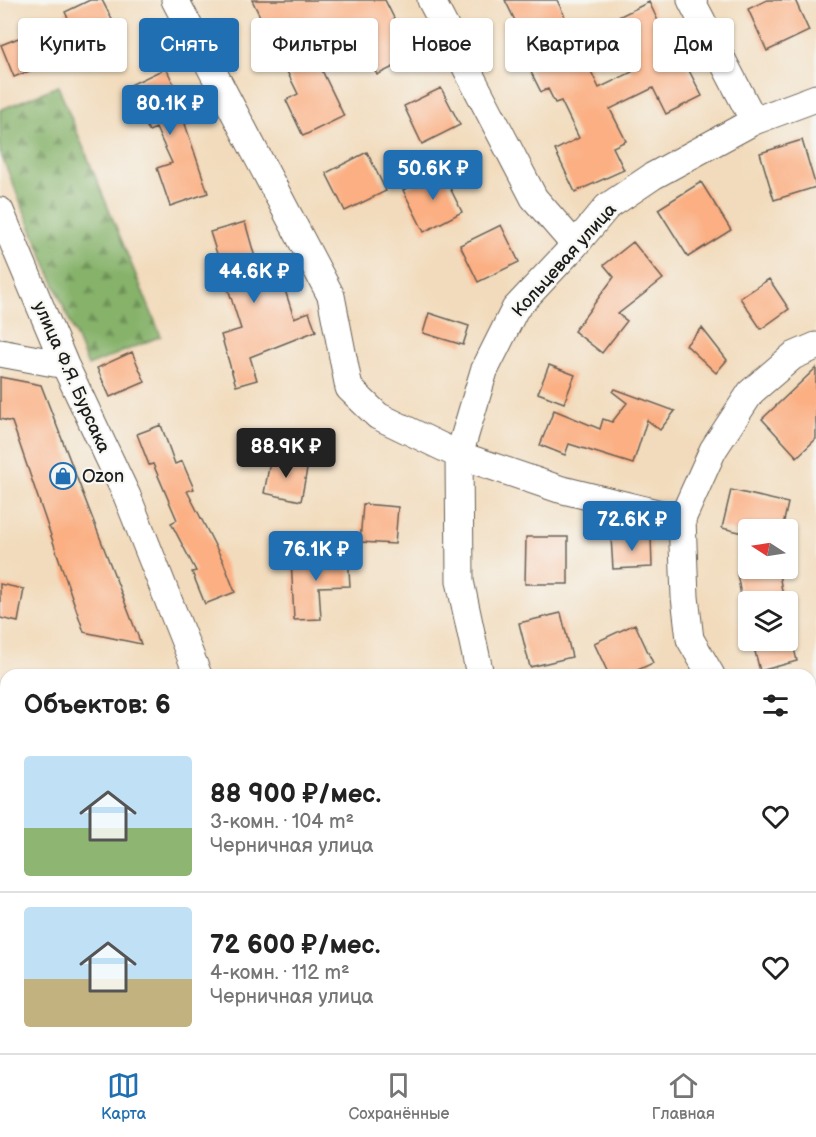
<!DOCTYPE html>
<html lang="ru">
<meta charset="utf-8">
<style>
:root{--surface:#fff;--page:#f2f2f2;--text:#222;--muted:#767676;--line:#e0e0e0;--accent:#1f6fb2}
body{margin:0;font-family:"Balsamiq Sans",sans-serif;background:var(--page);color:var(--text);height:100vh;display:flex;flex-direction:column;font-size:22px;white-space:nowrap}
*{box-sizing:border-box;margin:0}
p{font-size:20px;color:var(--muted)}
.icon{flex:none;width:33px;height:33px;fill:none;stroke:currentColor;stroke-width:2;stroke-linecap:round;stroke-linejoin:round}
.map{position:relative;flex:1;overflow:hidden}
.panel{position:absolute;left:0px;top:669px;width:816px;height:384px;display:flex;flex-direction:column;background:var(--surface);border-radius:18px 18px 0 0;box-shadow:0 2px 4px #0004}
.panel>*{flex:none}
.top-card{position:absolute;left:18px;top:18px;width:780px;height:54px;display:flex;gap:12px}
.needle{width:39px;rotate:282deg}
.fabs{position:absolute;left:738px;top:519px;display:grid;gap:12px}
.fabs a{display:grid;place-items:center;width:60px;height:60px;border-radius:6px;background:var(--surface);box-shadow:0 2px 4px #0004;font-size:30px}
.price{position:absolute;translate:-50% -51px;padding:0 14px;border-radius:6px;background:var(--accent);color:#fff;font-size:20px;line-height:39px;filter:drop-shadow(0 2px 3px #0008)}
.price::after{content:'';position:absolute;left:50%;top:36px;width:18px;height:14px;margin-left:-9px;background:inherit;clip-path:polygon(0 0,100% 0,50% 100%)}
.price.selected{background:#222;color:#fff}
ul{padding:0;list-style:none}
li{display:flex;align-items:center;gap:18px;height:150px;padding:0 24px}
li+li{border-top:2px solid var(--line)}
li span{display:grid;place-items:center;flex:none;width:168px;height:120px;border-radius:6px;color:#555}
li>.icon{margin-inline-start:auto}
span .icon{width:72px;height:72px;fill:#fffc;stroke-width:1}
li b{font-size:26px}
h2{display:flex;justify-content:space-between;align-items:center;height:72px;padding:0 24px;font-size:26px}
.tag{padding:0 21px;border-radius:6px;background:var(--surface);box-shadow:0 2px 4px #0004;font-size:21px;line-height:54px}
.tag.selected{background:var(--accent);color:#fff}
.menu{display:flex;justify-content:space-around;align-items:center;height:84px;border-top:2px solid var(--line);background:var(--surface);font-size:16px;color:var(--muted)}
.menu a{display:grid;justify-items:center;gap:3px}
.menu .selected{color:var(--accent)}
.map>svg:first-child{display:block}
.forest{fill:url(#forest-firs);stroke:#516743;stroke-width:1.5}
.building{fill:#fbaf82}
.lines{fill:none;stroke-linecap:round;stroke-linejoin:round}
.minor-casing{stroke:#675f54;stroke-width:29}
.minor{stroke:#fff;stroke-width:27}
.labels{text-anchor:middle;stroke-width:4.5;stroke-linejoin:round;paint-order:stroke}
.street-label{font-size:18px;fill:#1c1c1c;stroke:#f6f6f2}
.poi-label{font-size:18px;fill:#1c1c1c;stroke:#f6f6f2;text-anchor:start}
</style>
<div class="map">
<svg width="816" height="1053" viewBox="0 0 816 1053">
<defs>
<pattern id="forest-firs" width="22" height="20" patternUnits="userSpaceOnUse" patternTransform="scale(1.5)"><rect width="22" height="20" fill="#86b26a"/><path d="M5 1l3.5 6h-7zM16 11l3.5 6h-7z" fill="#6d9056"/></pattern>
</defs>
<rect width="100%" height="100%" fill="#f6f6f2"/>
<filter id="ink" filterUnits="userSpaceOnUse"><feTurbulence type="fractalNoise" baseFrequency=".0167" numOctaves="2"/><feDisplacementMap in="SourceGraphic" scale="12" xChannelSelector="R" yChannelSelector="G"/><feConvolveMatrix kernelMatrix="1 2 1 2 8 2 1 2 1" color-interpolation-filters="sRGB"/></filter>
<filter id="wash" filterUnits="userSpaceOnUse"><feTurbulence type="fractalNoise" baseFrequency=".008" numOctaves="4" result="noise"/><feDisplacementMap in="SourceGraphic" scale="24" xChannelSelector="R" yChannelSelector="G"/><feGaussianBlur stdDeviation="1.35" result="paint"/><feColorMatrix in="noise" values="0 0 0 0 0 0 0 0 0 0 0 0 0 0 0 0 0 1.4 0 .05"/><feComposite in="paint" operator="in"/></filter>
<g filter="url(#wash)">
<rect width="100%" height="100%" fill="#f2dbbc"/>
<!-- forest -->
<path class="forest" d="M58 86 161 336 88 366 0 152V110Z"/>
<g id="blocks">
<!-- building -->
<path class="building" d="M90 0H102L124 43 89 60 65 12Z
M252 0H385L397 24 402 22 418 55 377 75 356 32 325 48 329 57 318 62 344 116 303 136 286 100 298 94Z
M505 0H557L599 88 632 72 608 22 649 2 673 52 678 49 702 96 666 114 653 88 610 109 626 141 613 147 624 170 575 192 555 150 579 138 561 101 555 103 548 89 541 92 530 70 537 66Z
M767 0H795L809 31 767 51 748 9Z
M21 37 34 69 14 77 1 45Z
M166 68 191 121 185 124 208 193 170 206 157 168 172 163 156 128 149 131 128 86Z
M441 88 460 125 422 144 404 106Z
M802 140 816 187 774 200 760 153Z
M367 152 386 191 345 211 326 173Z
M441 170 462 212 424 232 403 190Z
M701 182 731 230 688 257 658 209Z
M245 222 258 268 276 262 294 318 309 312 316 331 250 357 257 380 236 386 221 335 241 329 210 232Z
M501 225 519 262 478 282 460 245Z
M633 242 663 279 618 314 627 321 602 353 574 331 614 277 604 265Z
M769 279 789 309 761 329 740 298Z
M429 313 469 326 463 345 423 333Z
M702 328 727 360 716 373 686 345Z
M132 352 145 382 110 397 97 368Z
M549 365 575 375 564 403 538 393Z
M816 368V439L797 457 762 419Z
M0 377 41 385 141 644 84 632 12 422 0 419Z
M615 389 675 411 660 430 647 420 633 464 569 444 565 455 540 445 554 410 600 429 603 419 612 422 627 403 613 392Z
M161 425 175 464 182 461 194 489 187 491 223 561 235 592 205 604 192 572 196 571 171 523 177 520 153 464 149 465 137 434Z
M271 457 308 464 301 501 264 493Z
M731 490 788 503 782 530H748V534L722 528Z
M363 504 398 507 395 544 360 542Z
M651 536 652 567 613 569 611 537Z
M526 537H568V584H525Z
M348 554 350 586 319 587 321 619 294 620 291 557Z
M757 568H778L784 602H742L737 573Z
M0 584 24 589 18 622 0 618Z
M561 613 572 657 530 667 519 623Z
M635 624 653 663 627 675H609L594 643Z
M752 640H792L797 661 760 671Z"/>
</g>
</g>
<g filter="url(#ink)">
<use href="#blocks" fill-opacity="0" stroke="#675f54" stroke-width="1.5"/>
<g class="lines">
<defs>
<path id="minor" d="M175 0 331 296 349 388 378 416 459 455 559 489 682 519
M431 0 534 198 575 245
M691 0 754 121
M0 211 65 365 127 496 198 675
M0 353 65 365
M480 675 460 581 459 455 484 371 515 309 575 245 607 207 653 176 754 121 816 98
M711 675 690 639 685 597 682 519 713 450 751 392 793 356 816 346
M810 762 816 765
M810 996H816
M0 1028 6 1029
M380 1047 383 1053
M54 1053 63 1047"/>
</defs>
<!-- minor casing -->
<use href="#minor" class="minor-casing"/>
<!-- minor -->
<use href="#minor" class="minor"/>
</g>
</g>
<!-- icons -->
<defs>
<symbol id="shop-ring" viewBox="-11 -11 22 22"><circle r="9.5" fill="#f6f6f2" stroke="#1f6fb2" stroke-width="1.5"/><path d="M-5-2.5h2.3a2.7 3.5 0 0 1 5.4 0H5L5.5 6h-11ZM-1.5-2.5h3a1.5 2.3 0 0 0-3 0Z" fill="#1f6fb2"/></symbol>
</defs>
<g fill-rule="evenodd">
<use href="#shop-ring" x="48" y="461" width="30" height="30"/>
</g>
<g class="labels">
<!-- street labels -->
<g class="street-label">
<text transform="translate(564 260) rotate(-48)" y="6">Кольцевая улица</text>
<text transform="translate(72 377) rotate(66)" y="6">улица Ф.Я. Бурсака</text>
</g>
<!-- poi labels -->
<g class="poi-label">
<text x="82" y="482">Ozon</text>
</g>
</g>
</svg>
<div class="fabs">
<a><svg class="needle" viewBox="-14 -14 28 28"><path d="M0-13l5 13h-10z" fill="#e53935"/><path d="M0 13l5-13h-10z" fill="#767676"/></svg></a>
<a><svg class="icon" aria-label="layers" viewBox="0 0 24 24"><path d="M12 4l9 5-9 5-9-5zM3 14l9 5 9-5"/></svg></a>
</div>
<b class="price" style="left:170px;top:136px">80.1K ₽</b>
<b class="price" style="left:433px;top:201px">50.6K ₽</b>
<b class="price" style="left:254px;top:304px">44.6K ₽</b>
<b class="price selected" style="left:286px;top:479px">88.9K ₽</b>
<b class="price" style="left:632px;top:552px">72.6K ₽</b>
<b class="price" style="left:316px;top:582px">76.1K ₽</b>
<div class="top-card">
<a class="tag">Купить</a>
<a class="tag selected">Снять</a>
<a class="tag">Фильтры</a>
<a class="tag">Новое</a>
<a class="tag">Квартира</a>
<a class="tag">Дом</a>
</div>
<section class="panel">
<h2>Объектов: 6<svg class="icon" aria-label="filters" viewBox="0 0 24 24"><path d="M4 7h16M4 17h16"/><circle cx="9" cy="7" r="2"/><circle cx="15" cy="17" r="2"/></svg></h2>
<ul>
<li><span style="background:linear-gradient(#bfe0f5 60%,#8fb573 0)"><svg class="icon" aria-label="home" viewBox="0 0 24 24"><path d="M3 11l9-7 9 7M6 9v11h12V9"/></svg></span><div><b>88 900 ₽/мес.</b><p>3-комн. · 104 m²</p><p>Черничная улица</p></div><svg class="icon" aria-label="heart" viewBox="0 0 24 24"><path d="M12 20l-8-8c-3-5 5-10 8-4 3-6 11-1 8 4z"/></svg></li>
<li><span style="background:linear-gradient(#bfe0f5 60%,#c2b280 0)"><svg class="icon" aria-label="home" viewBox="0 0 24 24"><path d="M3 11l9-7 9 7M6 9v11h12V9"/></svg></span><div><b>72 600 ₽/мес.</b><p>4-комн. · 112 m²</p><p>Черничная улица</p></div><svg class="icon" aria-label="heart" viewBox="0 0 24 24"><path d="M12 20l-8-8c-3-5 5-10 8-4 3-6 11-1 8 4z"/></svg></li>
</ul>
</section>
</div>
<nav class="menu">
<a class="selected"><svg class="icon" aria-label="map" viewBox="0 0 24 24"><path d="M3 6l6-2 6 2 6-2v14l-6 2-6-2-6 2zM9 4v14M15 6v14"/></svg>Карта</a>
<a><svg class="icon" aria-label="saved" viewBox="0 0 24 24"><path d="M7 4h10v16l-5-4-5 4z"/></svg>Сохранённые</a>
<a><svg class="icon" aria-label="home" viewBox="0 0 24 24"><path d="M3 11l9-7 9 7M6 9v11h12V9"/></svg>Главная</a>
</nav>
